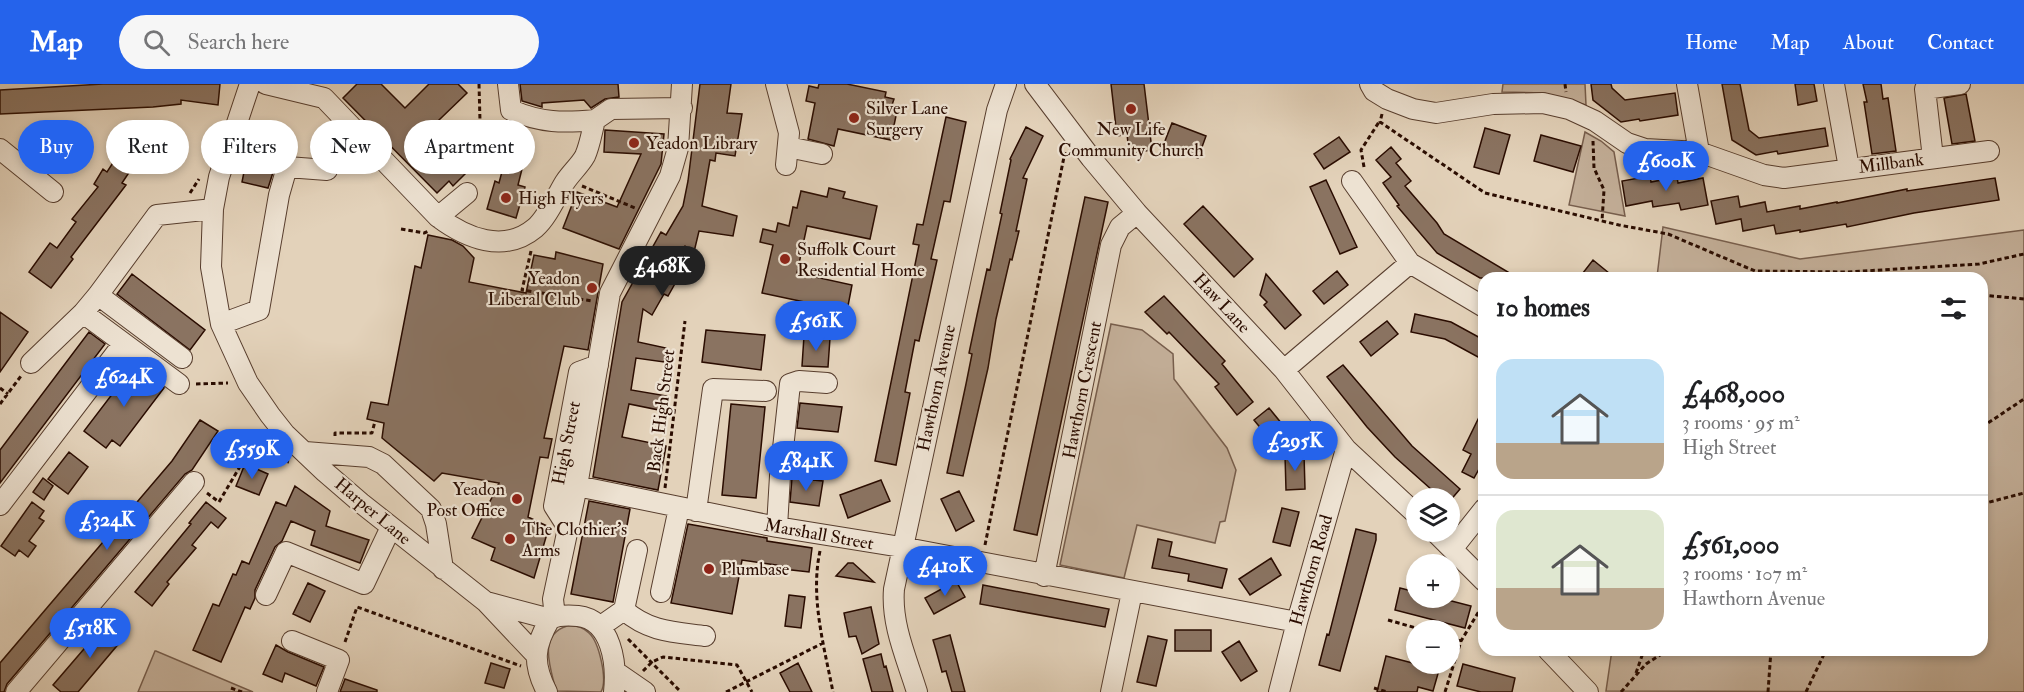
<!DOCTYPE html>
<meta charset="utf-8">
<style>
:root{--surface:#fff;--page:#f6f6f6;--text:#202124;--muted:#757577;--line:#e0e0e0;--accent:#2563eb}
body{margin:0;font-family:"IM FELL Double Pica",serif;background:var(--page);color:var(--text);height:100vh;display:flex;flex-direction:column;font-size:22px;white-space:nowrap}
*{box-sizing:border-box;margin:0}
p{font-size:20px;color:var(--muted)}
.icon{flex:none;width:33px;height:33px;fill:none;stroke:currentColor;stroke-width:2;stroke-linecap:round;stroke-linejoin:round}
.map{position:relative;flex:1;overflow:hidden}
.sheet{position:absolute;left:1478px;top:188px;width:510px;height:384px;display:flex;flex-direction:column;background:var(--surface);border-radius:18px;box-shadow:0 3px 9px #0003}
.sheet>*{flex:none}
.top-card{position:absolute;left:18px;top:36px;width:570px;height:54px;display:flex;gap:12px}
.controls{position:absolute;left:1406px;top:404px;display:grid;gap:12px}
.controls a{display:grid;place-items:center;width:54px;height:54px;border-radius:50%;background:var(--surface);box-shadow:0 3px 9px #0003;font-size:30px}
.price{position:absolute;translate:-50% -51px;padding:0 14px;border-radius:21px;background:var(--accent);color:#fff;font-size:20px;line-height:39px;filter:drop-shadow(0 2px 3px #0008)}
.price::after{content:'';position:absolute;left:50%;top:36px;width:18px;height:14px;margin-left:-9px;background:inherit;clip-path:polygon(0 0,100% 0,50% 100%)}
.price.current{background:#222;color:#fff}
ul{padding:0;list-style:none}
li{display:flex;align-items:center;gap:18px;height:150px;padding:0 18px}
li+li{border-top:2px solid var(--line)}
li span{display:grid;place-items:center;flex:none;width:168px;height:120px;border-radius:18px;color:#555}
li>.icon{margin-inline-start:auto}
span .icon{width:72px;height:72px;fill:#fffc;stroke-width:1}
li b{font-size:26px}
h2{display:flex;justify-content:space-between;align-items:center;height:72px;padding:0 18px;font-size:26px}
.pill{padding:0 21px;border-radius:27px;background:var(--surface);box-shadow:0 3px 9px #0003;font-size:21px;line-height:54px}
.pill.current{background:var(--accent);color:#fff}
header{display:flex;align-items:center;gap:36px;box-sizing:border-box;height:84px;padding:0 30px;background:var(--accent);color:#fff}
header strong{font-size:28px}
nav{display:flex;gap:33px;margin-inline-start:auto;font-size:21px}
.search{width:420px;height:54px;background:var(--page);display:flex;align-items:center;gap:15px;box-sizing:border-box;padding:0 21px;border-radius:33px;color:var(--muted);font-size:22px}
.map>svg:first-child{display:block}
.green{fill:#c4b09a;stroke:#775e4d;stroke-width:1.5}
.building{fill:#8a7361;stroke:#2a0c00;stroke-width:1.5}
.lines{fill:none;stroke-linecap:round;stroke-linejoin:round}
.minor-casing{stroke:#583e2e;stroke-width:22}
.path{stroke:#2a0c00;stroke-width:3;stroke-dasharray:4.5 3;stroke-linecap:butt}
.minor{stroke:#ede2d2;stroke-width:20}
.poi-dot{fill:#8f2418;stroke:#ede2d2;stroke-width:2}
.labels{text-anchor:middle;stroke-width:4.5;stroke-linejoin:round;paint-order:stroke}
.poi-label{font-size:18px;fill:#2a0c00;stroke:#ede2d2;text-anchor:start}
.street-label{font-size:18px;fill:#2a0c00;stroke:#ede2d2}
</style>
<header>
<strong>Map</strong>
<div class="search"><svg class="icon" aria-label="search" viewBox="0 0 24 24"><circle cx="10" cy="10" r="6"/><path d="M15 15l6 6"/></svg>Search here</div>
<nav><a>Home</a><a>Map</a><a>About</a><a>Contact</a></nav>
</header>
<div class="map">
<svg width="2024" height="608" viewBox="0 0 2024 608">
<rect width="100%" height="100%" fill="#e3d2ba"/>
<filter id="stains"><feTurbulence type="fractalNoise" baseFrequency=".00333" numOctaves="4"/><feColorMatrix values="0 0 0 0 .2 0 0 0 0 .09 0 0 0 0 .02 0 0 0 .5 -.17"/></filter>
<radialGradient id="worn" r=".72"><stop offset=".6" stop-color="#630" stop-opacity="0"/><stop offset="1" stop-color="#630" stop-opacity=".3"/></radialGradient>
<!-- green -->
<path class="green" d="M1503 0H1585L1586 21 1544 9 1502 8Z
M1585 48 1601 57 1614 68 1625 132 1569 121Z
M1663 143 1800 175 2024 146V608L1606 607 1612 566H1982V194L1657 193Z
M1111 240 1142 246 1173 270 1174 295 1227 364 1236 386 1225 437 1220 438 1215 459 1137 441 1124 494 1060 481Z
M567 542C576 541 583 543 589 549 599 558 608 596 601 608L556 607C551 585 537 551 567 542Z
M155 567H156L253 608H138Z"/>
<!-- building -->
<path class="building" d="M103 0H220L218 21 181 16V20L153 23 0 30V6Z
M357 0H381L405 24 429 0H458L467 9 439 36 454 51 442 63 467 88 453 102 449 97 437 109 343 14Z
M520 0H618L619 13 605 15 591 24 584 16 542 19V23L522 17Z
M700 0H731L727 29 742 30 735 72 716 69 715 77 710 76 702 122 737 132 733 152 699 147 694 168 685 162 673 183 681 189 668 212 664 210 652 231 643 225 638 258 666 264 664 278 636 274 631 306 667 312 664 327 629 320 622 353 666 362 658 406 593 393 622 218 661 148 666 151 683 122 688 97Z
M819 0H847L886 8 885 13 894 15 892 21 898 22 891 56 838 45 834 62 808 55 815 19 806 17 809 2 818 4Z
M1111 0H1144L1152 66 1129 69 1127 50 1117 52Z
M1591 0H1611L1612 4 1625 16 1675 9 1678 31 1640 37 1639 35 1621 38 1593 16Z
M1722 0H1740L1749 46 1759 54 1825 44 1828 62 1778 70 1777 67 1756 71 1732 56Z
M1795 0H1814L1817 17 1798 21Z
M1863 0H1881L1883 15 1888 14 1896 67 1872 70 1864 18H1867Z
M1966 10 1975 57 1952 60 1944 14Z
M946 33 966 38 950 118 944 117 931 175 937 176 919 257 915 256 905 308 910 309 896 381 875 377 919 161 913 160 917 140 923 141Z
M1172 39 1206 52 1198 74 1163 62Z
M1026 43 1043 52 1023 94 1027 95 1016 147H1019L1012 176 1010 175 996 235 988 284 963 392 947 389 966 300 972 270 969 269 977 231 987 185 990 186 1002 130 1000 129 1011 76 1010 75Z
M1485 44 1510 51 1499 90 1474 83Z
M605 46 664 50 661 80 619 165 563 144 577 108 617 123 641 70 604 68Z
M262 47 285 52 282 67 285 68 284 72 278 75 276 79 268 104 242 98 246 78 252 80Z
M1541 51 1581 62 1573 88 1534 77Z
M1339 53 1350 68 1324 85 1314 70Z
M1391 63 1401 75 1396 79 1411 97 1405 102 1437 139 1444 150 1518 194H1480L1437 169 1397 122 1399 121 1383 99 1391 93 1376 76Z
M118 71 134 81 122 99 126 101 71 173 73 175 51 204 29 188 50 159 57 164 76 138 72 135 98 103 94 100 103 85 107 88Z
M504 80 522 85 518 101 525 103 516 134 487 125 495 97 499 99Z
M1650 92 1651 98 1677 93 1678 99 1703 94 1708 121 1681 126 1679 119 1653 123 1652 117 1626 122 1622 97Z
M1995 94 1999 116 1914 129 1847 143 1846 140 1800 148V146L1776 150 1774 141 1743 147 1741 135 1716 140 1711 117 1738 112 1740 123 1765 118 1767 128 1800 122V125L1837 118V119L1907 105V107Z
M1326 96 1357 163 1340 170 1310 103Z
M829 104 845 108 843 114 877 122 870 155 807 142 797 189 852 201 847 227 762 209 773 161 760 158 763 145 776 148 778 139 789 142 793 123 797 124 801 107 827 113Z
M1085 113 1108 118 1037 451 1014 446Z
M1203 122 1253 175 1234 193 1184 140Z
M428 151 452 156 463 162 474 174 469 198 526 209 534 171 555 175 556 168 603 180 588 266 564 262 544 354 552 355 548 374 540 373 528 433 549 443 534 494 491 476 495 464 472 454 499 399 442 389 434 397 382 354 384 339 367 335 371 318 388 321 415 182 421 184Z
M1593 176 1615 194H1579Z
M1337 187 1348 201 1324 220 1313 207Z
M132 190 205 246 190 266 117 210Z
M1266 190 1301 231 1285 245 1264 221 1267 218 1260 211Z
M1164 212 1225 277 1222 280 1253 318 1237 331 1215 303 1219 300 1169 248 1167 250 1145 228Z
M0 228 28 248 0 288Z
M1415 230 1451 238 1484 256V264L1478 273 1445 255 1411 248Z
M1387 237 1398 250 1371 272 1360 258Z
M706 246 765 251 761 286 702 278Z
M89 248 105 260 0 399V366Z
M804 252 830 254 828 283 802 282Z
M131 280 164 304 120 362 112 356 106 364 84 347 123 296 121 295Z
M1343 281 1412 362 1460 405 1449 418V414H1441L1395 373 1367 343 1327 293Z
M800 319 842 323 838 348 797 344Z
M731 320 765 323 756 414 722 411Z
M1484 323V376L1474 394 1462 388 1471 370 1463 366Z
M1269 324 1291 351 1276 363 1254 336Z
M200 336 218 347 192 386 185 390 7 600 4 608H0V579L172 377Z
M69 368 88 383 68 410 48 395Z
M1304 370 1305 405 1286 406 1285 371Z
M245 380 268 390 259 411 236 402Z
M43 394 53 402 44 416 33 408Z
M792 394 823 397 819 422 790 418Z
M881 396 890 417 848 434 840 411Z
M295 402 330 427 326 442 369 456 360 479 311 461 315 447 291 437 282 457 275 463 255 506V514L250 525 245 523 221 578 193 566 213 520 219 522 233 490 236 491 242 477 249 480 276 418 286 422Z
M959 407 974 437 956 447 941 415Z
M589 417 630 425 613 518 571 510Z
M32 418 44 427 39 434 44 437 29 457 36 462 28 473 19 466 15 472 1 462Z
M206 418 226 434 218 444 211 438 192 461 196 464 167 498 169 500 152 522 135 508 191 440 189 439Z
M1282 424 1299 428 1290 462 1273 458Z
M688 440 767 454V457L812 464 809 488 783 485V482L742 476 732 530 671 519Z
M1356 445 1376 450V456L1340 587 1319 581 1327 550 1329 551Z
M1158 455 1172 458 1169 472 1227 485 1222 504 1188 497 1189 490 1152 484Z
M1271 474 1281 491 1250 511 1239 495Z
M848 479H853L874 498 836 492Z
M956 497 965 513 934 530 925 514Z
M308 499 325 507 310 538 293 530Z
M983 501 1109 525 1105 543 980 520Z
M1400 504 1416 508V513H1436L1471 522 1465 544 1395 526Z
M789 511 805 513 801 544 785 542Z
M871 523 879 560 862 570 856 552 849 553 844 529Z
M108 537 126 551 78 608H61L53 601Z
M1175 546H1211V567H1175Z
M950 551 954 566 965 608H952L946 587 942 588 936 566 933 556Z
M1148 552 1167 556 1156 602 1137 598Z
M1239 557 1257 587 1241 597 1222 568Z
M276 561 288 568 324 583 316 602 285 589 282 598 263 590Z
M881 570 884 583 886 582 893 608H872L863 575Z
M1386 572 1439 586 1433 607 1418 603 1417 608H1377Z
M491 579 510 585 504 604 485 599Z
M798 579 812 608H790L780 589Z
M1463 580 1515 594 1512 608H1481L1457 602Z
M345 595 377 606V608H340Z"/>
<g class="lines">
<defs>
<path id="minor" d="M250 0 219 93 213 125 211 183 221 240 248 299 270 331 285 350 325 388 361 419 486 518 536 571
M266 0 324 14 438 133C466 154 504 170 535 144 547 134 557 111 565 98 571 89 580 81 585 72 590 61 592 47 595 36L611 25 682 24
M508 0 511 26C541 39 563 39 595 36
M776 0 789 49 786 81
M1035 0 1091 74 1137 129 1284 286 1346 365 1416 430
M1370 0 1374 7 1387 15 1413 25 1436 29 1493 20 1543 19 1569 25 1595 37 1627 59 1645 65 1699 68 1764 91 1784 94 1989 67
M1687 0 1699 68
M1834 0 1849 84
M788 63 822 70
M0 65 53 108
M1933 74 1925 5 1960 0
M1352 97 1410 179
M438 133 467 109
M98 211 182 274
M83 229 179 300
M221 240 259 226 279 111 287 83 327 86
M31 279 83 229 98 211 157 131 213 125
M1284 286 1410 179 1484 223
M305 368 369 373 383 380 431 425 436 440 443 485
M577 402 777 443 901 463 1297 538
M0 421 123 260
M696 427 713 305 766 307
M777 443 780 392 790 300 799 297 827 299
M568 444 554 422 579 288 598 281
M1434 447 1484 497
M1453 464 1484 425
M1044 492 1111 161 1120 143 1137 129
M661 508 679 424
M266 511 286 468 364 500 391 443
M486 518 550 535
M624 526 637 466
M555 533 553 515 577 402 610 209 670 92 678 64 682 0
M601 542 624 526C649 548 674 548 705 552
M292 557 339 576 327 608
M1548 566 1588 608
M616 588 645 608
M16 608 194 398
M547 608C532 579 534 562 550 535 558 531 568 531 578 532 612 536 617 580 614 608
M917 608C907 575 891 541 894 505L997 26 1006 0
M1111 608 1132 508
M1279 608 1297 538 1346 365"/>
</defs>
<!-- minor casing -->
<use href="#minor" class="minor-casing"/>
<!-- path -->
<path class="path" d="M479 0 480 37
M1565 0 1566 8
M1382 30 1380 38 1485 109 1619 141 1668 150 1755 187 1848 188 1979 180 2024 170
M1593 57 1594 84 1604 106 1602 137
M1364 83 1361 66 1379 38
M582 102 635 124
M190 109 199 95
M401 145 424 149 429 147
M531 167 522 206 592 217
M1759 189 1771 194
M1982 211 2024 215
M196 300 228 299
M0 304 8 310
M0 320 21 292
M1982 343 2024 315
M335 352V349H372L375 337
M249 368 289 378
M665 404 685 237
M207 409 219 418 261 347
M1982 420 2024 409
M985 461 1065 68
M820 467C810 513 824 562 833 608
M1388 536 1423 546
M1449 554 1461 557
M628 555 681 608
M345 558 357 523 521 582
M643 587 652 578 663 573 737 581 752 608
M1636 589 1644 566
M231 604 242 608
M1374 604 1387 608
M726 608 823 559
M1445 608 1461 557 1484 519
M1621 608 1646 580 1668 566
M1768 608 1771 566
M1806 608 1826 566"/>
<!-- minor -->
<use href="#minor" class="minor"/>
</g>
<!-- markers -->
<g class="poi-dot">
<circle cx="1131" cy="25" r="6"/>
<circle cx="854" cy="34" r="6"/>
<circle cx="634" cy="59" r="6"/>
<circle cx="506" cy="114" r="6"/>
<circle cx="785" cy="175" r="6"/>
<circle cx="592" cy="204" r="6"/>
<circle cx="517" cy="415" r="6"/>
<circle cx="510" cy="455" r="6"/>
<circle cx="709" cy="485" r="6"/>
</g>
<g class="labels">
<!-- poi labels -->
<g class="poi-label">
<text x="866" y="30">Silver Lane<tspan x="866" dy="21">Surgery</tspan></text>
<text x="1131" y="51" text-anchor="middle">New Life<tspan x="1131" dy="21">Community Church</tspan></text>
<text x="646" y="65">Yeadon Library</text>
<text x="518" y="120">High Flyers</text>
<text x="797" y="171">Suffolk Court<tspan x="797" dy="21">Residential Home</tspan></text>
<text x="580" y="200" text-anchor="end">Yeadon<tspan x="580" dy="21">Liberal Club</tspan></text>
<text x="505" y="411" text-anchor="end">Yeadon<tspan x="505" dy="21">Post Office</tspan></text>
<text x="522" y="451">The Clothier's<tspan x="522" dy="21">Arms</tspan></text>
<text x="721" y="491">Plumbase</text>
</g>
<!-- street labels -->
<g class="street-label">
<text transform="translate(1891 79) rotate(-7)" y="6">Millbank</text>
<text transform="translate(1222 219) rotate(47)" y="6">Haw Lane</text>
<text transform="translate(936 304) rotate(-78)" y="6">Hawthorn Avenue</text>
<text transform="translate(1082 306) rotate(-79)" y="6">Hawthorn Crescent</text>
<text transform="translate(661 327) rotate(-83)" y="6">Back High Street</text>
<text transform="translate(566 359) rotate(-79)" y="6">High Street</text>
<text transform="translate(373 427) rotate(40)" y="6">Harper Lane</text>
<text transform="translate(819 450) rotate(10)" y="6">Marshall Street</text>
<text transform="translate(1311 486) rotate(-74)" y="6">Hawthorn Road</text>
</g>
</g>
<rect width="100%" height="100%" filter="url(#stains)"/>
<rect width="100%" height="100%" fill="url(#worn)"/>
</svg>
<div class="controls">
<a><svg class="icon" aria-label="layers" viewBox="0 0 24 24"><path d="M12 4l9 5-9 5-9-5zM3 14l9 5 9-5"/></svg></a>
<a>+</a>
<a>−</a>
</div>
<b class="price" style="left:1666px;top:108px">£600K</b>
<b class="price current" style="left:662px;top:213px">£468K</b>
<b class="price" style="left:816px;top:268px">£561K</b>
<b class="price" style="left:124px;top:324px">£624K</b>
<b class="price" style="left:1295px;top:388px">£295K</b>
<b class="price" style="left:252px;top:396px">£559K</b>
<b class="price" style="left:806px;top:408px">£841K</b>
<b class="price" style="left:107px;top:467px">£324K</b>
<b class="price" style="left:945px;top:513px">£410K</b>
<b class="price" style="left:90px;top:575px">£518K</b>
<div class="top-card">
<a class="pill current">Buy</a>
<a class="pill">Rent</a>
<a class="pill">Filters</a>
<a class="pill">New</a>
<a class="pill">Apartment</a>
</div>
<section class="sheet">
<h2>10 homes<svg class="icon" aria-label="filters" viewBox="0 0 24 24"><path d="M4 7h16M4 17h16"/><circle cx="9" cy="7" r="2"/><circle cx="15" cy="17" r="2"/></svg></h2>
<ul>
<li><span style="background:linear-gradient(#bfe0f5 70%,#b9a48a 0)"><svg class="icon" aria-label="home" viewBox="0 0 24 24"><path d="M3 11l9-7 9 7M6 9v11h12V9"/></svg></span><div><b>£468,000</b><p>3 rooms · 95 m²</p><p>High Street</p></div></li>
<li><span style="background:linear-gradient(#dfe7d0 65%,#b9a48a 0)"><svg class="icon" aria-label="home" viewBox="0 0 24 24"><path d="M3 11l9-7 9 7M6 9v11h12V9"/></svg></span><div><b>£561,000</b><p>3 rooms · 107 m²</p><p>Hawthorn Avenue</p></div></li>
</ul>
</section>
</div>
